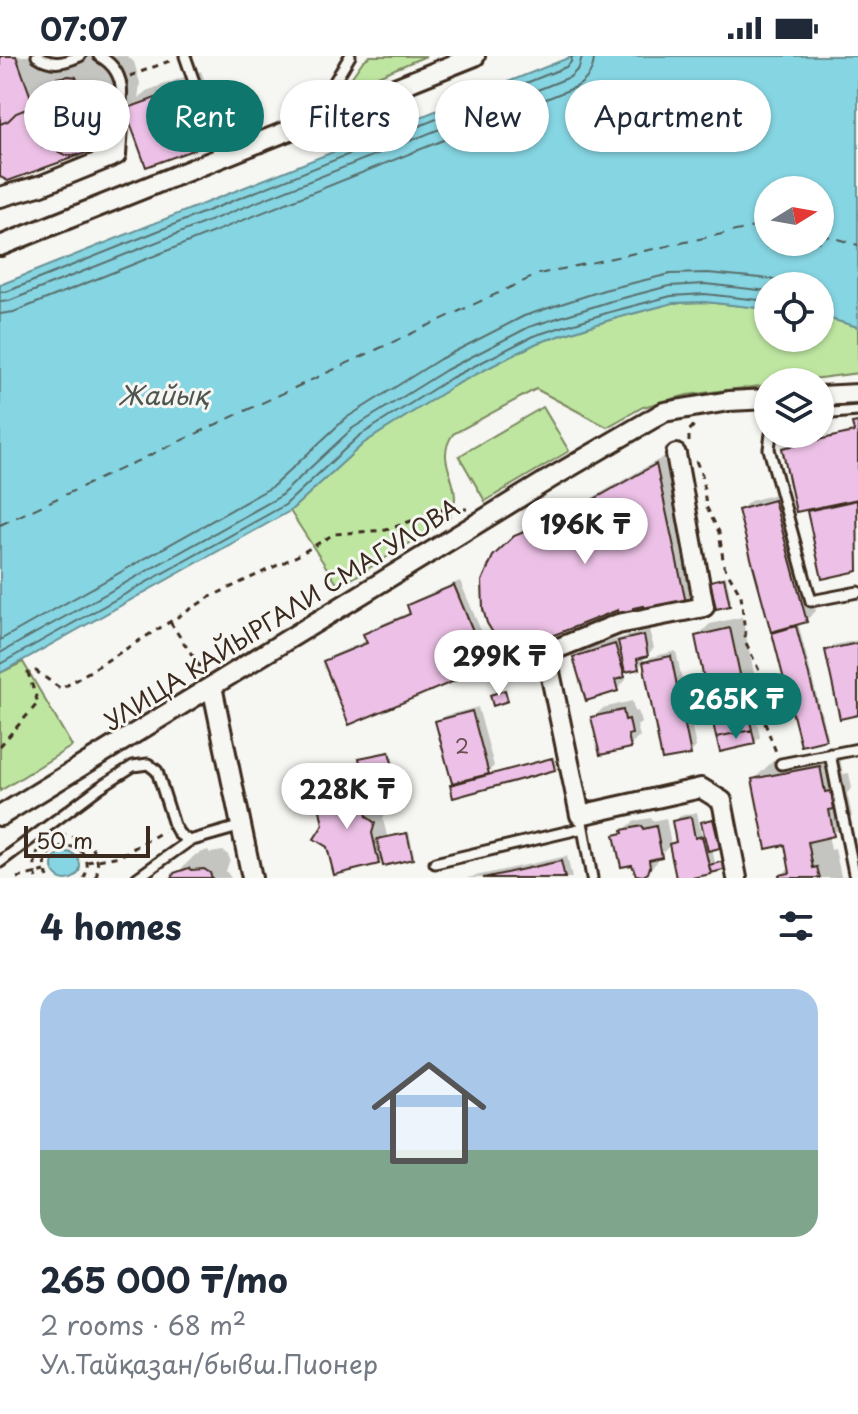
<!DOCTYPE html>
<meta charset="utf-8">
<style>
:root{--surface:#fff;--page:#f2f2f3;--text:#1f2937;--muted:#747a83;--line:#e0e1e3;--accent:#0f766e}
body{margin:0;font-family:"Playpen Sans",sans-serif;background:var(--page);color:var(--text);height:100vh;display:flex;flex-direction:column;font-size:30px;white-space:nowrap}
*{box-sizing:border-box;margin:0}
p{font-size:26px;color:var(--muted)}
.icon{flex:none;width:44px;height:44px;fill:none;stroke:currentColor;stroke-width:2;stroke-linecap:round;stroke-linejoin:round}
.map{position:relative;height:822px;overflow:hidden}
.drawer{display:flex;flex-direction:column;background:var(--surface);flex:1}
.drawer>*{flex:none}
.banner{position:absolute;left:24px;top:24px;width:810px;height:72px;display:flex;gap:16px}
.needle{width:52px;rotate:79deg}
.tools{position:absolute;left:754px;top:120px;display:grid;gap:16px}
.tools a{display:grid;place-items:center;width:80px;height:80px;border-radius:50%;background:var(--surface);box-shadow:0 2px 6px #0004;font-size:40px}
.scale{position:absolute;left:24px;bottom:20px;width:126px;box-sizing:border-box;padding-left:8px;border:4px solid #3b2a1e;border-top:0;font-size:22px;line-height:28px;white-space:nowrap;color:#3b2a1e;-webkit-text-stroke:6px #f6f6f2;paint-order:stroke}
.price{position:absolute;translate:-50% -68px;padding:0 18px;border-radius:28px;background:#fff;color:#222;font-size:26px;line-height:52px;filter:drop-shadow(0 2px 4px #0008)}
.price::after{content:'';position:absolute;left:50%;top:48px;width:24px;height:18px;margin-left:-12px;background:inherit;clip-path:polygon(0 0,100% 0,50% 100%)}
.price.current{background:var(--accent);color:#fff}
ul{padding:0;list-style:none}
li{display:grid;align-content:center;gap:16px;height:424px;padding:0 40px}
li+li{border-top:2px solid var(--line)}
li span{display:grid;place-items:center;height:248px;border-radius:24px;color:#555}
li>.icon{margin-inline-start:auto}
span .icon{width:144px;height:144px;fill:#fffc;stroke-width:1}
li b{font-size:34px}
h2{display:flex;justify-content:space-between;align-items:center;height:96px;padding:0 40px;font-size:34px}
.chip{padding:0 28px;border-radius:36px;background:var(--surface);box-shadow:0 2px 6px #0004;font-size:28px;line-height:72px}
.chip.current{background:var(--accent);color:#fff}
.status{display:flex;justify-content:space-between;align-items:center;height:56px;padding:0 40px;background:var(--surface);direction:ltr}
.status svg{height:22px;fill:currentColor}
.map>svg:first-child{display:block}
.green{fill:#bee6a1;stroke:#7c8860;stroke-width:2}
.water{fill:#86d5e2;stroke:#689194;stroke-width:2;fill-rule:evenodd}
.shadow{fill:#0003}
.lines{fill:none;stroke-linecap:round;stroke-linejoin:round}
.shore{stroke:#596e6c;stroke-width:2}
.ferry{stroke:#4e554f;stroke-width:2;stroke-dasharray:10 8;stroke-linecap:butt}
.building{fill:#edc1e7;stroke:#3b2a1e;stroke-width:2}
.lane-casing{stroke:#3b2a1e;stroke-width:15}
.street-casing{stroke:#3b2a1e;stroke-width:24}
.path{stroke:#3b2a1e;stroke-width:3;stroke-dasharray:6 6;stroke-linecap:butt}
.lane{stroke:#f6f6f2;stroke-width:9}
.street{stroke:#f6f6f2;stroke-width:18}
.labels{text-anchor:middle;stroke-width:6;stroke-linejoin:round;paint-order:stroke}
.number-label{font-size:20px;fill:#685050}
.street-label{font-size:24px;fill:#3b2a1e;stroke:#f6f6f2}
.water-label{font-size:26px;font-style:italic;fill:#4e554f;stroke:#f6f6f2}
</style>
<div class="status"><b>07:07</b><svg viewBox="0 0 49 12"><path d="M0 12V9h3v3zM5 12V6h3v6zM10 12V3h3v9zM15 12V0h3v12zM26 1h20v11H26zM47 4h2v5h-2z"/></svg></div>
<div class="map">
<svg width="858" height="822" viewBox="0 0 858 822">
<rect width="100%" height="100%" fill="#f6f6f2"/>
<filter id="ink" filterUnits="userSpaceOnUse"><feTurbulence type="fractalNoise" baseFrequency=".0125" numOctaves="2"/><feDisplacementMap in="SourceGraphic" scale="16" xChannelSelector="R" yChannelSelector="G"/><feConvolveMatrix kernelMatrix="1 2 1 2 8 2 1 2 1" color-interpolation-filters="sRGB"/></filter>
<g filter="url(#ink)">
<!-- green -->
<path class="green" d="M370 0H426L342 35 363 5Z
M705 246 768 253V282H820V260L858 271V317L789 326H768V329L687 339 643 351 607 371 536 333 453 378C436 403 455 417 455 443 454 449 451 456 449 462L339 531 290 455 364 387 455 329 537 287 613 263 673 247Z
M543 351 569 395 485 445 459 400Z
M23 606 72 690 0 735V617Z"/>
<!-- water -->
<path class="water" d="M573 0H858V271L820 260V230H768V253L705 246 673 247 613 263 537 287 455 329 364 387 290 455 0 617V229ZM768 134H820V186H768Z
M52 810a14 14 0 1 1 28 0a14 14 0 1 1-28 0Z"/>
<!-- shadow -->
<path class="shadow" d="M0 0H63L66 10 77 0H127L134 6 140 27 138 43 146 35 201 15 221 70 203 89 148 109 125 48 123 49 125 60 94 91 0 119Z
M857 365 858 513 823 521 809 456 815 450 784 393 787 390 856 375 854 368Z
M665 400 694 536 685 546 645 548 640 549 633 556 494 501 526 471 540 465 559 461Z
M783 436 816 555 806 564 798 567 827 680 825 682 774 578 780 572 740 454 750 445Z
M726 520 731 545 729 548 712 525 714 523Z
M460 525 493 603 487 609 325 606 331 600 368 584 366 578 372 572 411 556 409 550 415 544Z
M742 561 763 659 757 666 760 681 754 687 697 580 710 568Z
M649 574 654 592 647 599 643 600 644 605 638 611 630 613 625 618 626 624 617 633 575 602 585 592Z
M858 584V657L827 595 834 589Z
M676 595 696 691 690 697 645 607 651 601Z
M632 645 635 656 638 655 641 667 637 670 640 680 630 690 593 662 603 652Z
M478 651 494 710 484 720 554 701 556 710 554 712 452 730 455 728 438 666 444 660Z
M838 693 843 718 849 717 852 732 847 737 852 760 833 778 828 779 831 794 835 793 841 820H845V822H782L781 820 791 810 786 787 754 723 773 705Z
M391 695 394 707 392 710 361 703 363 701Z
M373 719 380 748 387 754 383 763 387 780 409 776 414 799 412 802 383 801 378 807 325 770 319 740 332 727Z
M697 756 701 777 706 776 703 766 716 761 722 788 712 792 715 807 723 805 724 811 710 816 678 822 671 789 659 799 657 806 647 816 617 780 634 765 651 762 652 765 666 762 671 789 677 782 674 766 680 760Z
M208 794 210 797 223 795 228 799 230 803 226 815 231 822H169L176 818 195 799Z
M567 800 572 822H466Z"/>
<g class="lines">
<!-- shore -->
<path class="shore" d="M0 236H6L566 11 571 6 572 0
M0 246 9 245 570 21 579 12 582 0
M0 258 14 256 576 31C588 24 594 14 594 0
M0 584 272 431 346 362 440 303 524 260 604 234 670 218 708 217 771 223 786 230
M0 597 279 441 353 372 446 314 529 271 608 246 669 230 705 228 768 235
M0 608 285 449 359 380 451 322 533 280 610 256 671 240 705 238 768 245"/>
<!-- ferry -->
<path class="ferry" d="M820 178 858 189
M0 469 539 218 768 168"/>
</g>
<!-- building -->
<path class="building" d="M0 0H16L34 50 16 57 8 65 0 68Z
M69 20 76 21 77 24 91 30 95 29 104 37 111 59 109 70 105 72 95 89 96 93 80 99H65L47 90 43 91 37 83 31 65 30 55 33 54 40 37 39 34 56 22Z
M183 32 204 90 146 111 125 53Z
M34 50 30 55 31 65 37 83 43 91 47 90 65 99H80L8 125 0 121V68L8 65 16 57Z
M858 366V443L796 456 782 392 854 376 852 367Z
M656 408 686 547 645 555 644 550 633 552 634 558 619 561 618 554 508 597 506 590 493 577 487 567 483 553 482 525 493 500 514 480 529 474 547 470Z
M774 444 807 566 771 576 738 454Z
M857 444 858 515 822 523 807 455Z
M724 522 730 550 716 553 710 525Z
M454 529 488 611 349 669 323 605 367 587 363 578 410 558 407 549Z
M796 570 826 684 801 690 772 577Z
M730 572 752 674 716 681 695 580Z
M644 579 648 600 637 603 639 613 625 616 618 585Z
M858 587V659L840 663 825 594Z
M615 588 625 621 615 624 618 635 586 645 573 601Z
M671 600 691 699 662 704 643 606Z
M505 634 508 645 493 650 490 639Z
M623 654 625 664 629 663 632 678 628 679 631 692 600 699 591 661Z
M472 655 489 718 452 727 435 665Z
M752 674 755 688 720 696 716 681Z
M389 696 393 711 362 718 359 702Z
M552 702 555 714 453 742 450 729Z
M328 710 330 718 315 721 313 713Z
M820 710 825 736 831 735 834 753 829 754 834 780 808 786 813 812 817 811 820 822H780L779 819 790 817 785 789 766 793 752 723Z
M361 730 367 761 375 767 372 777 379 808 334 819 327 791 314 783 323 769 317 739Z
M691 761 695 782 702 780 711 818 692 822H676L669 788 676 786 672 765Z
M713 763 720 792 708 795 701 766Z
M642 770 643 773 656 770 662 801 649 804 650 811 648 817 643 820 636 819 632 809 621 811 614 779 623 777 622 774Z
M407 777 413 803 383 810 377 783Z
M561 805 565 822H483Z
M725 805 727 813 711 817 709 809Z
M189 812 191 814 204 813 210 817 212 822H172L174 817Z"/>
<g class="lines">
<defs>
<path id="lane" d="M37 0C52 10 64 7 80 0
M99 0C121 12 125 32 119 55
M185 0 220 101
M313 62 350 0
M820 358 858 355
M771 378 769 393 811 545 858 536
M830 698 855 822
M781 708 858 693
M582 766 592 822
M0 806 100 731 133 710 148 708 157 715 174 769 179 778 189 785
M435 807 583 772
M137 822 189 785 242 770"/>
<path id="street" d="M0 141 42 129 116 99 119 55
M0 190 475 0
M820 340 858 338
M676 398 704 551 618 568 546 597 580 759 701 732 722 745 737 822
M212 630 252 822
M0 760 551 422 664 356 729 345 768 343"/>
</defs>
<!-- lane casing -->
<use href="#lane" class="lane-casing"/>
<!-- street casing -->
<use href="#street" class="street-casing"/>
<!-- path -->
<path class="path" d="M130 20 172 4
M689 386V375L695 368
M696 405 702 419 706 450 719 476 724 510 741 539 746 587 764 625 763 662 776 696
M170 566 204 617
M0 690 38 647 28 617 36 615 61 633 210 541 297 500 334 478 386 474 442 454 467 453
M60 779C87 778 103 795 96 822
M87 806 120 800 164 775
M17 822 45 815
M37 822C33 813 35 804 38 795
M48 822C31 777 103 782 84 822"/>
<!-- lane -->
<use href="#lane" class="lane"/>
<!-- street -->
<use href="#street" class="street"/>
</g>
</g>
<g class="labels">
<!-- number labels -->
<g class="number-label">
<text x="462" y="698">2</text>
</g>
<!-- street labels -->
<g class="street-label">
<text transform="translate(282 559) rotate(-32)" y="8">УЛИЦА КАЙЫРГАЛИ СМАГУЛОВА</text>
</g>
<!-- water labels -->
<g class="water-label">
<text x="163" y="349">Жайық</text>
</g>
</g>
</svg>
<div class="tools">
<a><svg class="needle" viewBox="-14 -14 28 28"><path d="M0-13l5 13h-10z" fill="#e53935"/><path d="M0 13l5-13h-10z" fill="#747a83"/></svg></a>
<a><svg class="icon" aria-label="locate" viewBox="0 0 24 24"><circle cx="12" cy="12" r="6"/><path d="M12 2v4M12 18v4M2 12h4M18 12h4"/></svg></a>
<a><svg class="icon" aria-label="layers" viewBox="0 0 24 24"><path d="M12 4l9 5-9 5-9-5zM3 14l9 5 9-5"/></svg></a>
</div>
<div class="scale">50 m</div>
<b class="price" style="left:585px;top:510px">196K ₸</b>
<b class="price" style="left:499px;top:642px">299K ₸</b>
<b class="price current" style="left:736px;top:685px">265K ₸</b>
<b class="price" style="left:347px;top:775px">228K ₸</b>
<div class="banner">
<a class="chip">Buy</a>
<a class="chip current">Rent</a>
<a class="chip">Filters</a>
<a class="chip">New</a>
<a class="chip">Apartment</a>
</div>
</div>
<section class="drawer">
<h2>4 homes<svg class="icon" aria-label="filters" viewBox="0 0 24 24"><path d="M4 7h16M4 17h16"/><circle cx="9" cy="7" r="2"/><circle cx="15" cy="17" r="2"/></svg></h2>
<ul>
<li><span style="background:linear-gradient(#a9c7e8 65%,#7fa58c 0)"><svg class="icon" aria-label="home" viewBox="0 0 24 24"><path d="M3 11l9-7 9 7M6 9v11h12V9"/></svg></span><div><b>265 000 ₸/mo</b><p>2 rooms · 68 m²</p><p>Ул.Тайқазан/бывш.Пионер</p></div></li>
</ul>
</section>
